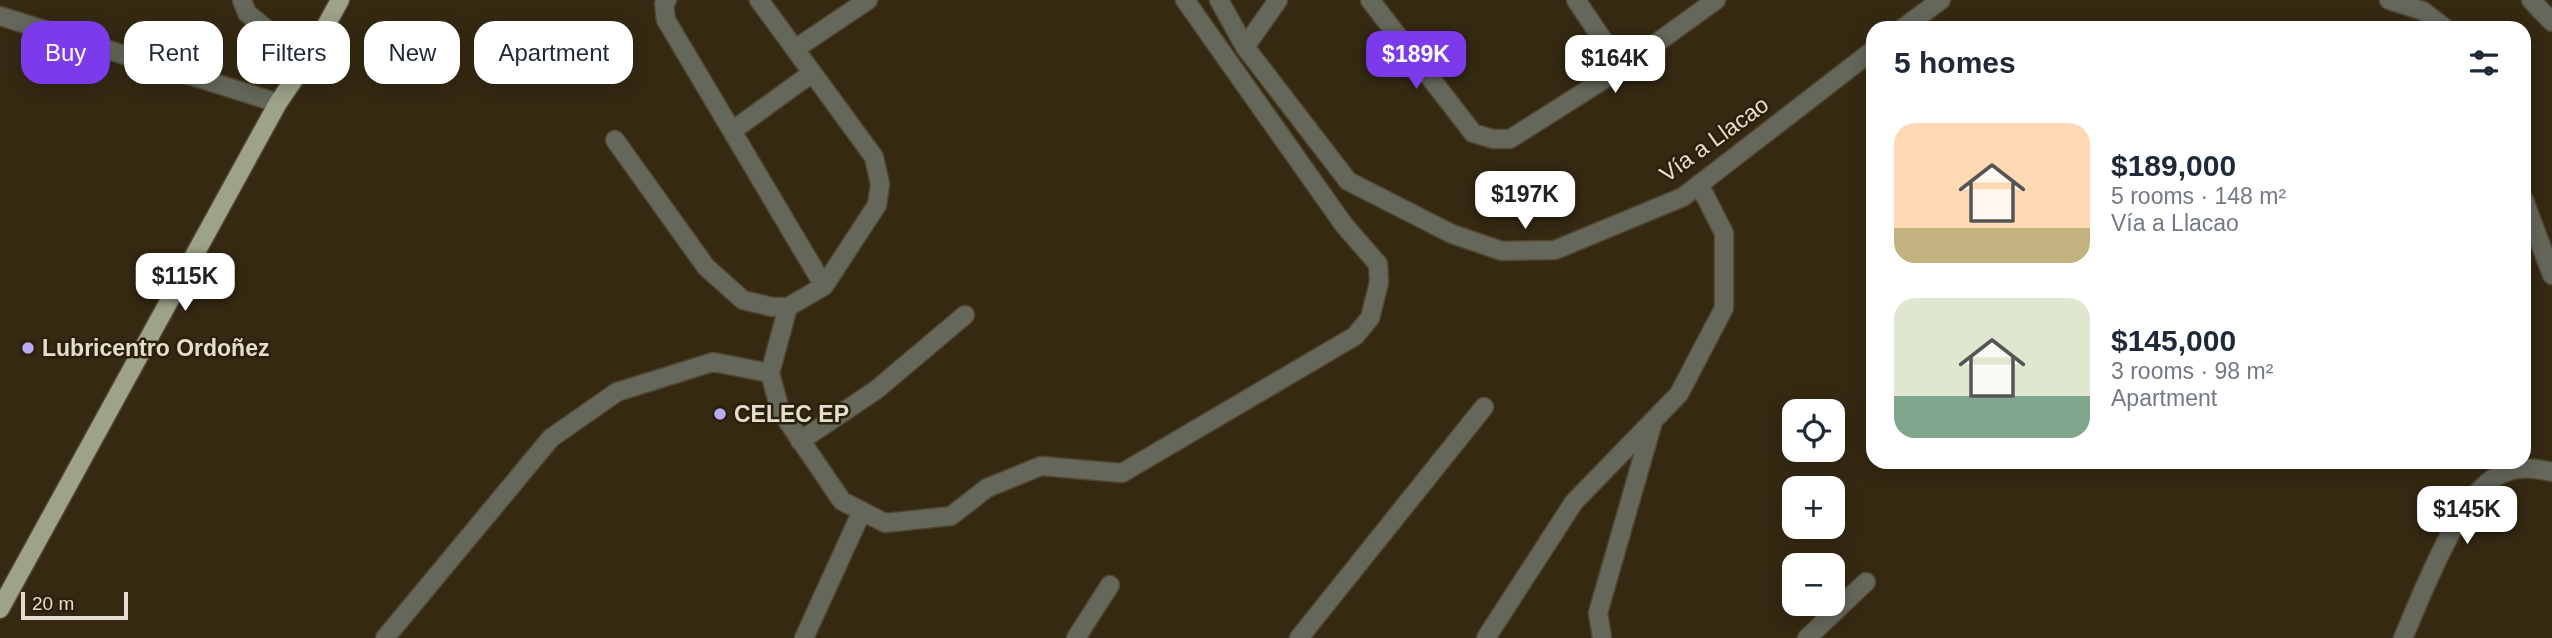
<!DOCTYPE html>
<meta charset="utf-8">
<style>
:root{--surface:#fff;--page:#f6f6f7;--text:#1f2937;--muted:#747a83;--accent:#7c3aed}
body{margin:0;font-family:Helvetica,sans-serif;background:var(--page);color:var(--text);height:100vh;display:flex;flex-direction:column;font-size:26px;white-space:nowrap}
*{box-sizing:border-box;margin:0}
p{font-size:23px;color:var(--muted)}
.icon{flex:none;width:38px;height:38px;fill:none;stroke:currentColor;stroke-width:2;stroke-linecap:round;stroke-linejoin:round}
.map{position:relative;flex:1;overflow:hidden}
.drawer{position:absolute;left:1866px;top:21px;width:665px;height:448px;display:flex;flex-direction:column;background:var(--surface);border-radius:21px;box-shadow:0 4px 18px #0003}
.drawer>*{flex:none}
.guide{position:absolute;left:21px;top:21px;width:665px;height:63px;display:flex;gap:14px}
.buttons{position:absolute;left:1782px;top:399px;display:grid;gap:14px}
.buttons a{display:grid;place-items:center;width:63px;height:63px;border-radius:14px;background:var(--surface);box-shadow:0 4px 18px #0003;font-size:35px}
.scale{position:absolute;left:21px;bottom:18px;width:107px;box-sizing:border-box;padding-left:7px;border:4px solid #e5ded0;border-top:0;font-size:19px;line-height:24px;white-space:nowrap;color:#e5ded0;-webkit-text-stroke:5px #2b2008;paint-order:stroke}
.price{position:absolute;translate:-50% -60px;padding:0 16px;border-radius:14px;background:#fff;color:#222;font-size:23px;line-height:46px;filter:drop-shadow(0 2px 4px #0008)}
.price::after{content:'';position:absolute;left:50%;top:42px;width:21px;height:16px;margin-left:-10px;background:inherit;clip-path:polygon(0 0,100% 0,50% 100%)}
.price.current{background:var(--accent);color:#fff}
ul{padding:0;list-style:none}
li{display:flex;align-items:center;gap:21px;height:175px;padding:0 28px}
li span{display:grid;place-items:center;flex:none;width:196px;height:140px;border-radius:21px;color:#555}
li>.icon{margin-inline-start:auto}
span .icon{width:84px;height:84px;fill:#fffc;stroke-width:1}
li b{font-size:30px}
h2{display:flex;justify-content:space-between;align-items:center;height:84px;padding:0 28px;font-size:30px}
.pill{padding:0 24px;border-radius:21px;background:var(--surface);box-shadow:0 4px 18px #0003;font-size:24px;line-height:63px}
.pill.current{background:var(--accent);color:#fff}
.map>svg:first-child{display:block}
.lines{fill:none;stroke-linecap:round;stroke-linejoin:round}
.minor-casing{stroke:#514630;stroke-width:21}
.major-casing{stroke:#514630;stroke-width:21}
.minor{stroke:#65675b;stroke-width:18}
.major{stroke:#9ea289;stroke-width:18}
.poi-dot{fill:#b7abf8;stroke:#2b2008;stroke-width:2.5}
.labels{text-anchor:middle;stroke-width:5;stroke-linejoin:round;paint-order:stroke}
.street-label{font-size:23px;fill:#e5ded0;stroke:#2b2008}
.poi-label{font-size:23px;font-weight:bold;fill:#e5ded0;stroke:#2b2008;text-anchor:start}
</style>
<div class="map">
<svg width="2552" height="638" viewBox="0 0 2552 638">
<rect width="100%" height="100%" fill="#352912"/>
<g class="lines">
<defs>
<path id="minor" d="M242 0 247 13 306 62
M667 0 664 4 666 20 824 286
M1219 0 1245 47 1348 181 1452 234 1502 251 1555 250 1683 197 1872 51
M1370 0 1473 133 1493 139H1510L1622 68 1716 0
M1576 0 1622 68
M2389 0 2423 11 2445 28
M2531 0 2552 22
M0 16 278 103
M1903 28 1941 0
M1245 47 1278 0
M795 49 868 0
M732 131 812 73
M615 140 706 267 743 300 772 307H788L824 286 877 205 880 184 874 157 759 0
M2524 200 2552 275
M788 307 770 373 780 410 842 501 885 523 951 516 987 488 1041 466 1122 473 1355 336 1370 318 1379 282 1378 264 1344 225 1185 0
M800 441 876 390 965 315
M385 638 551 438 617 392 713 362 770 373
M804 638 862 511
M1076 638 1110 585
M1299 638 1484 407
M1486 638 1574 502 1679 394 1724 308V233L1699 184
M1602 638 1598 613 1652 425
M1807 638 1866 582
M2403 638C2421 597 2457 501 2494 478 2513 466 2532 467 2552 472"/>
<path id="major" d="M0 609 278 103 306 62 340 0"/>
</defs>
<!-- minor casing -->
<use href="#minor" class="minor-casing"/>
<!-- major casing -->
<use href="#major" class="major-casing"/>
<!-- minor -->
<use href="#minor" class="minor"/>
<!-- major -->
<use href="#major" class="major"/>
</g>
<!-- markers -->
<g class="poi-dot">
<circle cx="28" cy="348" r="7"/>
<circle cx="720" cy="414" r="7"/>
</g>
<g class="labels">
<!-- street labels -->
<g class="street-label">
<text transform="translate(1714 139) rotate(-36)" y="8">Vía a Llacao</text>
</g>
<!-- poi labels -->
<g class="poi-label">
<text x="42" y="356">Lubricentro Ordoñez</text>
<text x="734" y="422">CELEC EP</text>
</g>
</g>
</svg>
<div class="buttons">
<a><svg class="icon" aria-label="locate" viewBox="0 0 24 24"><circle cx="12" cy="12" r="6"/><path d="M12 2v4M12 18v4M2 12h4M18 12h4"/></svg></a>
<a>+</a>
<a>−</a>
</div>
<div class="scale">20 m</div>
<b class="price current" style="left:1416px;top:91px">$189K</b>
<b class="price" style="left:1615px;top:95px">$164K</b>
<b class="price" style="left:1525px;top:231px">$197K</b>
<b class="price" style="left:185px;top:313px">$115K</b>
<b class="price" style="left:2467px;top:546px">$145K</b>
<div class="guide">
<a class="pill current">Buy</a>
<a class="pill">Rent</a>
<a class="pill">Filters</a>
<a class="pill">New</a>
<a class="pill">Apartment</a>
</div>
<section class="drawer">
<h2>5 homes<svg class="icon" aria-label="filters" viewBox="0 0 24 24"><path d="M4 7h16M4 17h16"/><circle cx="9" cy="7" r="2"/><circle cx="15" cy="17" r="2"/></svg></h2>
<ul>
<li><span style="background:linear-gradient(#ffd9b3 75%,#c2b280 0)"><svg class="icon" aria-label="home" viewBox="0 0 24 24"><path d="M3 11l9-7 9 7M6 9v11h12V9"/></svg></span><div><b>$189,000</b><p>5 rooms · 148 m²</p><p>Vía a Llacao</p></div></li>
<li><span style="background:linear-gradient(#dfe7d0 70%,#7fa58c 0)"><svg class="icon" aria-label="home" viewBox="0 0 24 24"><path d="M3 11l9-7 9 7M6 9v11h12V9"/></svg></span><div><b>$145,000</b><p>3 rooms · 98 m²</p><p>Apartment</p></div></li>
</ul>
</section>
</div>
